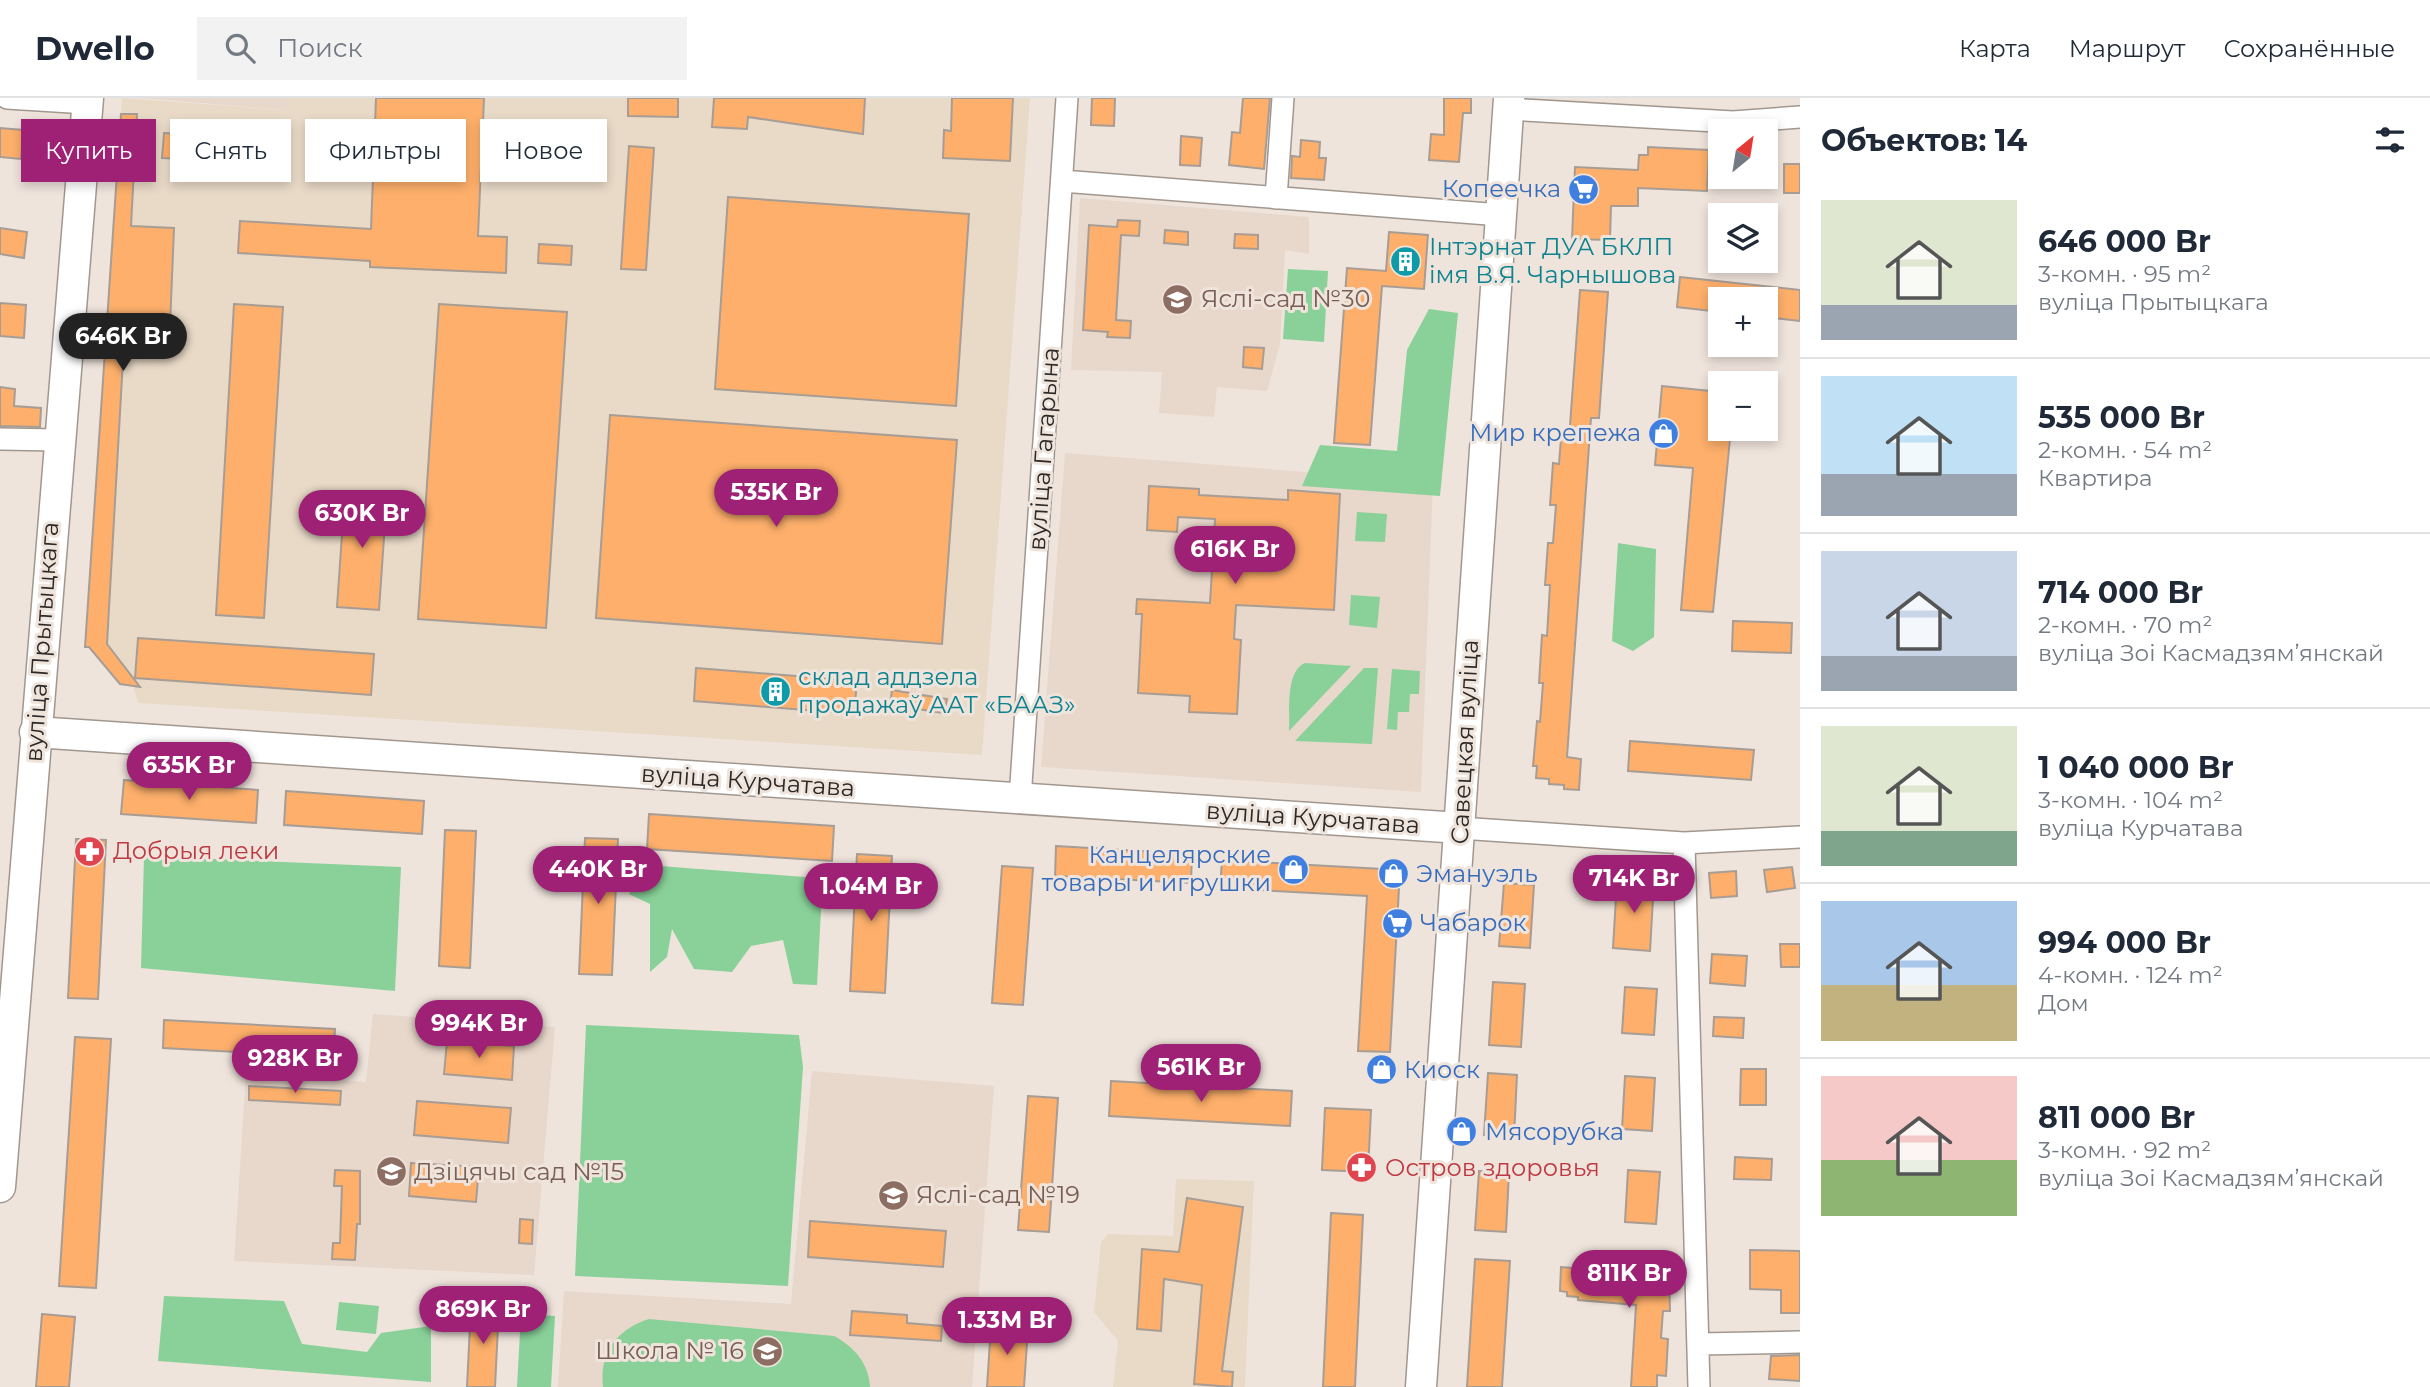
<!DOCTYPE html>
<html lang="ru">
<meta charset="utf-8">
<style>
:root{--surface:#fff;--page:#f2f2f3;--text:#1f2937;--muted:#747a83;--line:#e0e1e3;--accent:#9e2176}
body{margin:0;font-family:Montserrat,sans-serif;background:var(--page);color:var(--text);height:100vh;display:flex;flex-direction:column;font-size:26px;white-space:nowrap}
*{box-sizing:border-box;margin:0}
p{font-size:23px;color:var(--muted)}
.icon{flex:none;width:38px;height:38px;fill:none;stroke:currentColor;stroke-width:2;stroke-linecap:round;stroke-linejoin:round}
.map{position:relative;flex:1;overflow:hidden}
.sheet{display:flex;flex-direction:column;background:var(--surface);width:630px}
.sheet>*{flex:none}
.hud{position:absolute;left:21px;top:21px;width:665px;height:63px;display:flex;gap:14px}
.needle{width:46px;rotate:30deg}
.controls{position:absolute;left:1708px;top:21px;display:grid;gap:14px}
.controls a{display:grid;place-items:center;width:70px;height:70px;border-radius:0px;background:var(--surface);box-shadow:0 4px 10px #0003;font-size:35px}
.price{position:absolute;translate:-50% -60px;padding:0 16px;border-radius:24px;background:var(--accent);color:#fff;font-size:23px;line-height:46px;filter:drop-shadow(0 2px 4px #0008)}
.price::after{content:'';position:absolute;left:50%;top:42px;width:21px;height:16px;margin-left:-10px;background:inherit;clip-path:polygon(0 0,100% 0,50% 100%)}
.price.selected{background:#222;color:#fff}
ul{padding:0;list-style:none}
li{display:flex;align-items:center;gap:21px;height:175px;padding:0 21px}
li+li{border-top:2px solid var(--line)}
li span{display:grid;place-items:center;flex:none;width:196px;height:140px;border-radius:0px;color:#555}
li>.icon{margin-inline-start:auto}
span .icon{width:84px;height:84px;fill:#fffc;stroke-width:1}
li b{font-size:30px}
h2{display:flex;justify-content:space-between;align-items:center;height:84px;padding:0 21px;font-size:30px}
.pill{padding:0 24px;border-radius:0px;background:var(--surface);box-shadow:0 4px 10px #0003;font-size:24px;line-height:63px}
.pill.selected{background:var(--accent);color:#fff}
header{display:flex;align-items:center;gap:42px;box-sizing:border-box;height:98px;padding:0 35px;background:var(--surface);border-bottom:2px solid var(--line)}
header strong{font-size:33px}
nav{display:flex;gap:38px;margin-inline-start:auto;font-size:24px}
.search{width:490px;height:63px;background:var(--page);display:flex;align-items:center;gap:18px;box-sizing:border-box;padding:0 24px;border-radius:0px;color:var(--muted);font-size:26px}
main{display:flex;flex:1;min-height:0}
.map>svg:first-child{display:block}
.built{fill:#e8d7cb}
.industrial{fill:#e9dac7}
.green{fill:#89d199}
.building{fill:#fdaf6b;stroke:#a79d95;stroke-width:2}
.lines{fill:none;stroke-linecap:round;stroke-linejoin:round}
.street-casing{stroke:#a1978f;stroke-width:24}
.secondary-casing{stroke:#a1978f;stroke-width:33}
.street{stroke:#fff;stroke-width:21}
.secondary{stroke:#fff;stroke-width:30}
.labels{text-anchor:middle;stroke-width:6;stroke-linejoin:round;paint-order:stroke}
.shop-label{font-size:24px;fill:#366cbe;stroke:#efe4dc;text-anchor:start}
.culture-label{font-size:24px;fill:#0d838f;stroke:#efe4dc;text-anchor:start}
.education-label{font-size:24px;fill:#785e54;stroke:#efe4dc;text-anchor:start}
.street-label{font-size:24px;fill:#2d2926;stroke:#efe4dc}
.health-label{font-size:24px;fill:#be3a42;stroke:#efe4dc;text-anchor:start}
</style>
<header>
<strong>Dwello</strong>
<div class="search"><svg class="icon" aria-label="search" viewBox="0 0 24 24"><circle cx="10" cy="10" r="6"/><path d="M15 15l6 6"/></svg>Поиск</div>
<nav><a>Карта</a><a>Маршрут</a><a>Сохранённые</a></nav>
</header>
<main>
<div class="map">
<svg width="1800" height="1289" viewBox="0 0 1800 1289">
<rect width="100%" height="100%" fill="#efe4dc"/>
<!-- built -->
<path class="built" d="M141 0H288V12Z
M1080 100 1309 119V156L1285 152 1280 246 1267 293 1217 289 1214 319 1159 315 1162 274 1071 272Z
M1065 355 1433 384 1421 694 1041 669Z
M373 916 555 929 534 1177 234 1163 246 975 366 984Z
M812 973 994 988 972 1289H558L564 1193 791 1206Z"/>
<!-- industrial -->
<path class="industrial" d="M122 0 287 12 288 0H1030L982 657 138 605 133 588 120 586 85 544Z
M1176 1081 1254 1083 1245 1289H1113L1118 1243 1094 1214 1101 1144 1108 1136 1173 1138Z"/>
<!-- green -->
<path class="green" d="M1288 171 1328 173 1324 244 1283 241Z
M1429 211 1458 215 1440 398 1302 388 1320 347 1397 353 1407 252Z
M1357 414 1387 416 1385 444 1355 443Z
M1618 445 1656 451 1654 539 1633 553 1612 543Z
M1351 497 1380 499 1377 530 1349 527Z
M1305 565 1351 568 1289 633C1290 615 1285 573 1305 565Z
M1364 570H1378L1372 646 1295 643Z
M1392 571 1420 573 1419 596H1410L1409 614H1398L1397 632 1387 631Z
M144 758 401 769 395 893 141 870Z
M647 767 805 779 822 794 817 887 793 886 783 842 751 848 732 874 694 871 672 831 667 859 650 874V806L629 796Z
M586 927 799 937 803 969 788 1188 575 1178Z
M164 1198 284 1203 302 1246 367 1254 381 1235 431 1228V1284L158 1263Z
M339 1204 379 1208 376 1236 336 1232Z
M521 1216 555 1218 551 1289H517Z
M649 1221 834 1238C854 1249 869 1265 870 1289H603C599 1255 617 1231 649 1221Z"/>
<!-- building -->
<path class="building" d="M376 0H484L478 138 507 139 506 175 370 169V163L238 155 240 123 371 131Z
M628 0H678V19L628 18Z
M714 0H865L863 36 748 19 747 31 712 29Z
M952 0H1013L1010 63 943 60 944 32 951 33Z
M1092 0H1115L1114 28 1091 27Z
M1243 0H1270L1264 71 1229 67 1232 34 1240 35Z
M1444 0H1471V15H1463L1459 64 1429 62 1431 36 1444 37Z
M121 16H137L131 128 174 130 170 228 125 226 107 546 140 589 120 586 89 549H85Z
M0 30 23 32 21 61 0 59Z
M164 35 210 37 209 62 162 60Z
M1181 38 1202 40 1200 68 1180 67Z
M1301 42 1320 44 1319 60H1326L1324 82 1291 80 1292 58 1300 59Z
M629 48 654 50 646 172 621 171Z
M1648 49 1709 52 1707 93 1638 90V108H1611L1610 142 1572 141 1575 69 1638 72 1639 57H1648Z
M1784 66H1800V95H1784Z
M728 99 969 116 956 308 715 291Z
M1118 122 1140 123 1139 138 1121 137 1116 222 1131 223 1130 240 1107 239 1108 234 1083 232 1089 127 1117 129Z
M0 130 27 134 24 160 0 156Z
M1165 132 1188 134V147L1164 145Z
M1389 134 1428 137 1424 191 1382 188 1370 347 1334 345 1347 170 1386 173Z
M1235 136 1258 137V151L1234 150Z
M539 146 572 148 571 167 538 165Z
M1680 179 1800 192V223L1766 219V201H1720V214L1677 209Z
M1580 192 1608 194 1599 320H1591L1567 659 1581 661 1579 692 1564 691V687L1549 686V681L1536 680 1537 668H1533L1537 623 1540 624 1543 585H1539L1542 537 1547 538 1550 487H1545L1548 445H1553L1556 407H1550L1553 365 1559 366 1561 340 1569 341Z
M0 205 26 207 24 240 0 238Z
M234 206 283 209 264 520 216 517Z
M439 206 567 214 546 530 418 521Z
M1244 249 1264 250 1262 271 1243 269Z
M1662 288 1720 294V331H1731L1713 514 1681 512 1693 370 1655 367Z
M0 289 15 291 14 308 41 310 40 329 0 328Z
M610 317 957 342 942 546 596 520Z
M1149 388 1199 391V397L1288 402V392L1340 396 1334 512 1236 507 1234 541 1241 542 1237 616 1189 614 1190 598 1138 595 1142 516H1136L1137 501 1210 505 1215 421 1178 419 1177 434 1147 432Z
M345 393 387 396 379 512 337 509Z
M1733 523 1792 525 1791 555 1732 553Z
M138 540 374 556 371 597 135 580Z
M696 570 857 583 854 616 694 603Z
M892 592 947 601 944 615 890 607Z
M1630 643 1754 652 1751 682 1628 673Z
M124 682 258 692 256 725 121 716Z
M286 693 424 703 422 736 284 727Z
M649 716 834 728 832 763 647 751Z
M445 732 476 733 470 870 439 868Z
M585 740 618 741 612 877 579 876Z
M76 741 106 742 98 901 68 900Z
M1056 748 1192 756 1191 785 1055 778Z
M857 756 892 758 885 895 850 893Z
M1222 762 1400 772 1390 954 1358 953 1367 798 1220 790Z
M1002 768 1033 770 1023 907 992 905Z
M1792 769 1795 790 1767 794 1764 772Z
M1736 773 1737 798 1711 800 1709 775Z
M1617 782 1654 784 1650 853 1613 850Z
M1504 785 1534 787 1530 850 1499 848Z
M1780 846H1800V869H1781Z
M1712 856 1747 858 1745 888 1710 885Z
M1493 884 1525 886 1521 949 1489 947Z
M1625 889 1657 891 1654 937 1622 935Z
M1714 919 1744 920 1743 940 1713 938Z
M164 922 335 931 333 959 163 950Z
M75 939 111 941 96 1190 59 1188Z
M447 943 514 948 512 982 444 976Z
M1741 971H1766V1007H1740Z
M1488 975 1517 977 1514 1039 1484 1037Z
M1625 978 1655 980 1652 1033 1622 1031Z
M1111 983 1292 993 1290 1028 1109 1018Z
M249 988 341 993 340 1007 249 1002Z
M1028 998 1058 1000 1049 1134 1018 1132Z
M417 1003 511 1010 508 1045 414 1037Z
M1325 1010 1371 1012 1368 1074 1322 1072Z
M1735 1059 1772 1061 1771 1082 1734 1081Z
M411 1065 479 1069 476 1104 409 1098Z
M335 1072 360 1073V1126H357L355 1162 332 1161 333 1145H340L342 1088H334Z
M1628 1072 1660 1074 1656 1126 1625 1124Z
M1479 1073 1509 1075 1506 1134 1475 1132Z
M1187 1100 1243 1109 1222 1273 1233 1274 1232 1289 1194 1286 1202 1187 1164 1181 1161 1233 1137 1231 1142 1151 1179 1154Z
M1331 1115 1363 1117 1355 1289H1323Z
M520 1121 533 1122 532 1146 519 1145Z
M810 1123 946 1133 943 1169 808 1159Z
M1750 1152 1800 1153V1215H1781V1192L1750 1191Z
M1475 1161 1510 1163 1502 1289H1467Z
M1574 1165 1612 1167 1611 1172 1639 1174V1169L1659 1171V1176H1669L1670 1213H1663L1661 1240 1668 1241 1666 1278 1657 1277V1289H1631L1636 1207 1578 1202V1199L1567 1198V1194L1560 1193 1561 1169 1573 1170Z
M471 1207 499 1208 495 1289H467Z
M852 1213 907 1217V1225L942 1228 941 1243 850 1237Z
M42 1216 75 1219 69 1289H36Z
M991 1228 1028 1230 1024 1289H987Z
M1800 1257V1283L1769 1281 1771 1258Z"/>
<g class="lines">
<defs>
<path id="street" d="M7 0 87 5
M1508 11 1733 24 1800 19
M1062 83 1501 117
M1276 100 1283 0
M0 341 58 342
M1020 701 1067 0
M1460 730 1684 745 1800 739
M1684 745 1699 1289
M1698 1246 1800 1244"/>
<path id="secondary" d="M35 634 1460 730
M0 1089 88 0
M1421 1289 1509 0"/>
</defs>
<!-- street casing -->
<use href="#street" class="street-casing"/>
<!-- secondary casing -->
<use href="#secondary" class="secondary-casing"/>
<!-- street -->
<use href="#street" class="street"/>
<!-- secondary -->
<use href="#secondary" class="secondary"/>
</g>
<!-- icons -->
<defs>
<symbol id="supermarket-disc" viewBox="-11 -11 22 22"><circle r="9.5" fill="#3f7fe0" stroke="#efe4dc"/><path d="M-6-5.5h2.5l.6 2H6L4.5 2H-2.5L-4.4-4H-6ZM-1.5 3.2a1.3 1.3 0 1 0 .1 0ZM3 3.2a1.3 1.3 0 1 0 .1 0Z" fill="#fff"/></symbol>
<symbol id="building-disc" viewBox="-11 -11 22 22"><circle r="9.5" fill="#0f9aa8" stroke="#efe4dc"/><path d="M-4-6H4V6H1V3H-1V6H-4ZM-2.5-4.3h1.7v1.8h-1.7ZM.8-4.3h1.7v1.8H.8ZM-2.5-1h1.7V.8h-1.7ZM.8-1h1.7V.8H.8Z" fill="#fff"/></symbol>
<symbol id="school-disc" viewBox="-11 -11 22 22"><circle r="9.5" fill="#8d6e63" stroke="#efe4dc"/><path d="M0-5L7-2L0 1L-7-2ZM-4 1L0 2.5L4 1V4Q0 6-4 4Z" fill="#fff"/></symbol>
<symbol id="shop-disc" viewBox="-11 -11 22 22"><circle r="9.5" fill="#3f7fe0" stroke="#efe4dc"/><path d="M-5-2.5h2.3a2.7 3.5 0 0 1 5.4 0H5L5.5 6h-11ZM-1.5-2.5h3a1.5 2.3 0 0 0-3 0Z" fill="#fff"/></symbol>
<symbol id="pharmacy-disc" viewBox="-11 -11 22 22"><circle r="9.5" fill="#e0444e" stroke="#efe4dc"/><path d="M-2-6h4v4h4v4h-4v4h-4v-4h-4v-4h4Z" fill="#fff"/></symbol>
</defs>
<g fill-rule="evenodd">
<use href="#supermarket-disc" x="1566" y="74" width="35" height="35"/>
<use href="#building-disc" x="1388" y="146" width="35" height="35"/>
<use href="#school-disc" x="1160" y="184" width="35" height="35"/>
<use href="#shop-disc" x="1646" y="318" width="35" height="35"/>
<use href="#building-disc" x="758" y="576" width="35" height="35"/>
<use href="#pharmacy-disc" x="72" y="736" width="35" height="35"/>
<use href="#shop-disc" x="1276" y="754" width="35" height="35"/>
<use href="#shop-disc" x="1376" y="758" width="35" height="35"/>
<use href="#supermarket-disc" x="1380" y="808" width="35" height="35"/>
<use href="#shop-disc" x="1364" y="954" width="35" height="35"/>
<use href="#shop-disc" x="1444" y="1016" width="35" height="35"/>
<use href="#pharmacy-disc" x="1344" y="1052" width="35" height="35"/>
<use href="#school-disc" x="374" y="1056" width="35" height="35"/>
<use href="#school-disc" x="876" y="1080" width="35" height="35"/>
<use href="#school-disc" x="750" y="1236" width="35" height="35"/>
</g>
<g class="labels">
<!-- shop labels -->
<g class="shop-label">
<text x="1561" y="99" text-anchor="end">Копеечка</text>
<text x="1641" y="343" text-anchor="end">Мир крепежа</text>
<text x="1271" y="765" text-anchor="end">Канцелярские<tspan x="1271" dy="28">товары и игрушки</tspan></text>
<text x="1416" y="784">Эмануэль</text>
<text x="1420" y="833">Чабарок</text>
<text x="1404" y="980">Киоск</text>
<text x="1485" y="1042">Мясорубка</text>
</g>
<!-- culture labels -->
<g class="culture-label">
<text x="1429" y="157">Інтэрнат ДУА БКЛП<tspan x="1429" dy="28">імя В.Я. Чарнышова</tspan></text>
<text x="798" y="587">склад аддзела<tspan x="798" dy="28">продажаў ААТ «БААЗ»</tspan></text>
</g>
<!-- education labels -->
<g class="education-label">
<text x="1201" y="209">Яслі-сад №30</text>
<text x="414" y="1082">Дзіцячы сад №15</text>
<text x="916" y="1105">Яслі-сад №19</text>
<text x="744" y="1261" text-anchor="end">Школа № 16</text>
</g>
<!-- street labels -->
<g class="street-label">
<text transform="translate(1044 351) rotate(-86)" y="8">вуліца Гагарына</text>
<text transform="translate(42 544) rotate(-86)" y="8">вуліца Прытыцкага</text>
<text transform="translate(1465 644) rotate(-87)" y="8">Савецкая вуліца</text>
<text transform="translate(748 683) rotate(4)" y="8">вуліца Курчатава</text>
<text transform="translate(1313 720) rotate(4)" y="8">вуліца Курчатава</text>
</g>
<!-- health labels -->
<g class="health-label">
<text x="113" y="761">Добрыя леки</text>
<text x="1385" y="1078">Остров здоровья</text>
</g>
</g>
</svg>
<div class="controls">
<a><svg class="needle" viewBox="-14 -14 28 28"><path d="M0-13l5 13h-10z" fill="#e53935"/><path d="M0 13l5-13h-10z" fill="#747a83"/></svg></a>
<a><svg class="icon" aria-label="layers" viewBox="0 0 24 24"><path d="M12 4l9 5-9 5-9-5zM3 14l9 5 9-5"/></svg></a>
<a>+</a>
<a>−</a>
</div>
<b class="price selected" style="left:123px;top:275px">646K Br</b>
<b class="price" style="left:776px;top:431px">535K Br</b>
<b class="price" style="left:362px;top:452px">630K Br</b>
<b class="price" style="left:1235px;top:488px">616K Br</b>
<b class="price" style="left:189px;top:704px">635K Br</b>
<b class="price" style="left:598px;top:808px">440K Br</b>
<b class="price" style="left:1634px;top:817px">714K Br</b>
<b class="price" style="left:871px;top:825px">1.04M Br</b>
<b class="price" style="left:479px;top:962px">994K Br</b>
<b class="price" style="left:295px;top:997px">928K Br</b>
<b class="price" style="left:1201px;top:1006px">561K Br</b>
<b class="price" style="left:1629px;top:1212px">811K Br</b>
<b class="price" style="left:483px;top:1248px">869K Br</b>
<b class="price" style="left:1007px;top:1259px">1.33M Br</b>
<div class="hud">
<a class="pill selected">Купить</a>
<a class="pill">Снять</a>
<a class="pill">Фильтры</a>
<a class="pill">Новое</a>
</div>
</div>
<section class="sheet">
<h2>Объектов: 14<svg class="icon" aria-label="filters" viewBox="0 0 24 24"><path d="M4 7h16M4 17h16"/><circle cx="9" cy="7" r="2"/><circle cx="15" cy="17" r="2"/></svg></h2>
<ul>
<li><span style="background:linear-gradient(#dfe7d0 75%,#9aa5b1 0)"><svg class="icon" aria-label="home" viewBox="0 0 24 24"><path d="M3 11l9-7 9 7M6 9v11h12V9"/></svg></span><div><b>646 000 Br</b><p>3-комн. · 95 m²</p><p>вуліца Прытыцкага</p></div></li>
<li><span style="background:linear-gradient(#bfe0f5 70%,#9aa5b1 0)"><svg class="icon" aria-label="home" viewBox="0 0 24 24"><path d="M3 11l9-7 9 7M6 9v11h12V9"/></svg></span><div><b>535 000 Br</b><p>2-комн. · 54 m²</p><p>Квартира</p></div></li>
<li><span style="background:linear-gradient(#c9d6e8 75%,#9aa5b1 0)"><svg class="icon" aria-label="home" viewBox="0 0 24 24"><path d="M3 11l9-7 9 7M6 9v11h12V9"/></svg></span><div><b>714 000 Br</b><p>2-комн. · 70 m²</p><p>вуліца Зоі Касмадзямʼянскай</p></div></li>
<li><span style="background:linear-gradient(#dfe7d0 75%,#7fa58c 0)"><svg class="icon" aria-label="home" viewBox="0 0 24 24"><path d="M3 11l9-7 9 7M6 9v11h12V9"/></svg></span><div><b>1 040 000 Br</b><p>3-комн. · 104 m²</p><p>вуліца Курчатава</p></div></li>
<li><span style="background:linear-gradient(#a9c7e8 60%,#c2b280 0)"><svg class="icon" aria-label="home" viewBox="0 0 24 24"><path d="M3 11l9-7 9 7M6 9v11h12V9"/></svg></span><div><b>994 000 Br</b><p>4-комн. · 124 m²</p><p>Дом</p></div></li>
<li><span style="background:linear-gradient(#f6c9c9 60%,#8fb573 0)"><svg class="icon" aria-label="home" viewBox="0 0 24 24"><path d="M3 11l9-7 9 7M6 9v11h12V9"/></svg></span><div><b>811 000 Br</b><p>3-комн. · 92 m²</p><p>вуліца Зоі Касмадзямʼянскай</p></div></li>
</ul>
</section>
</main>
